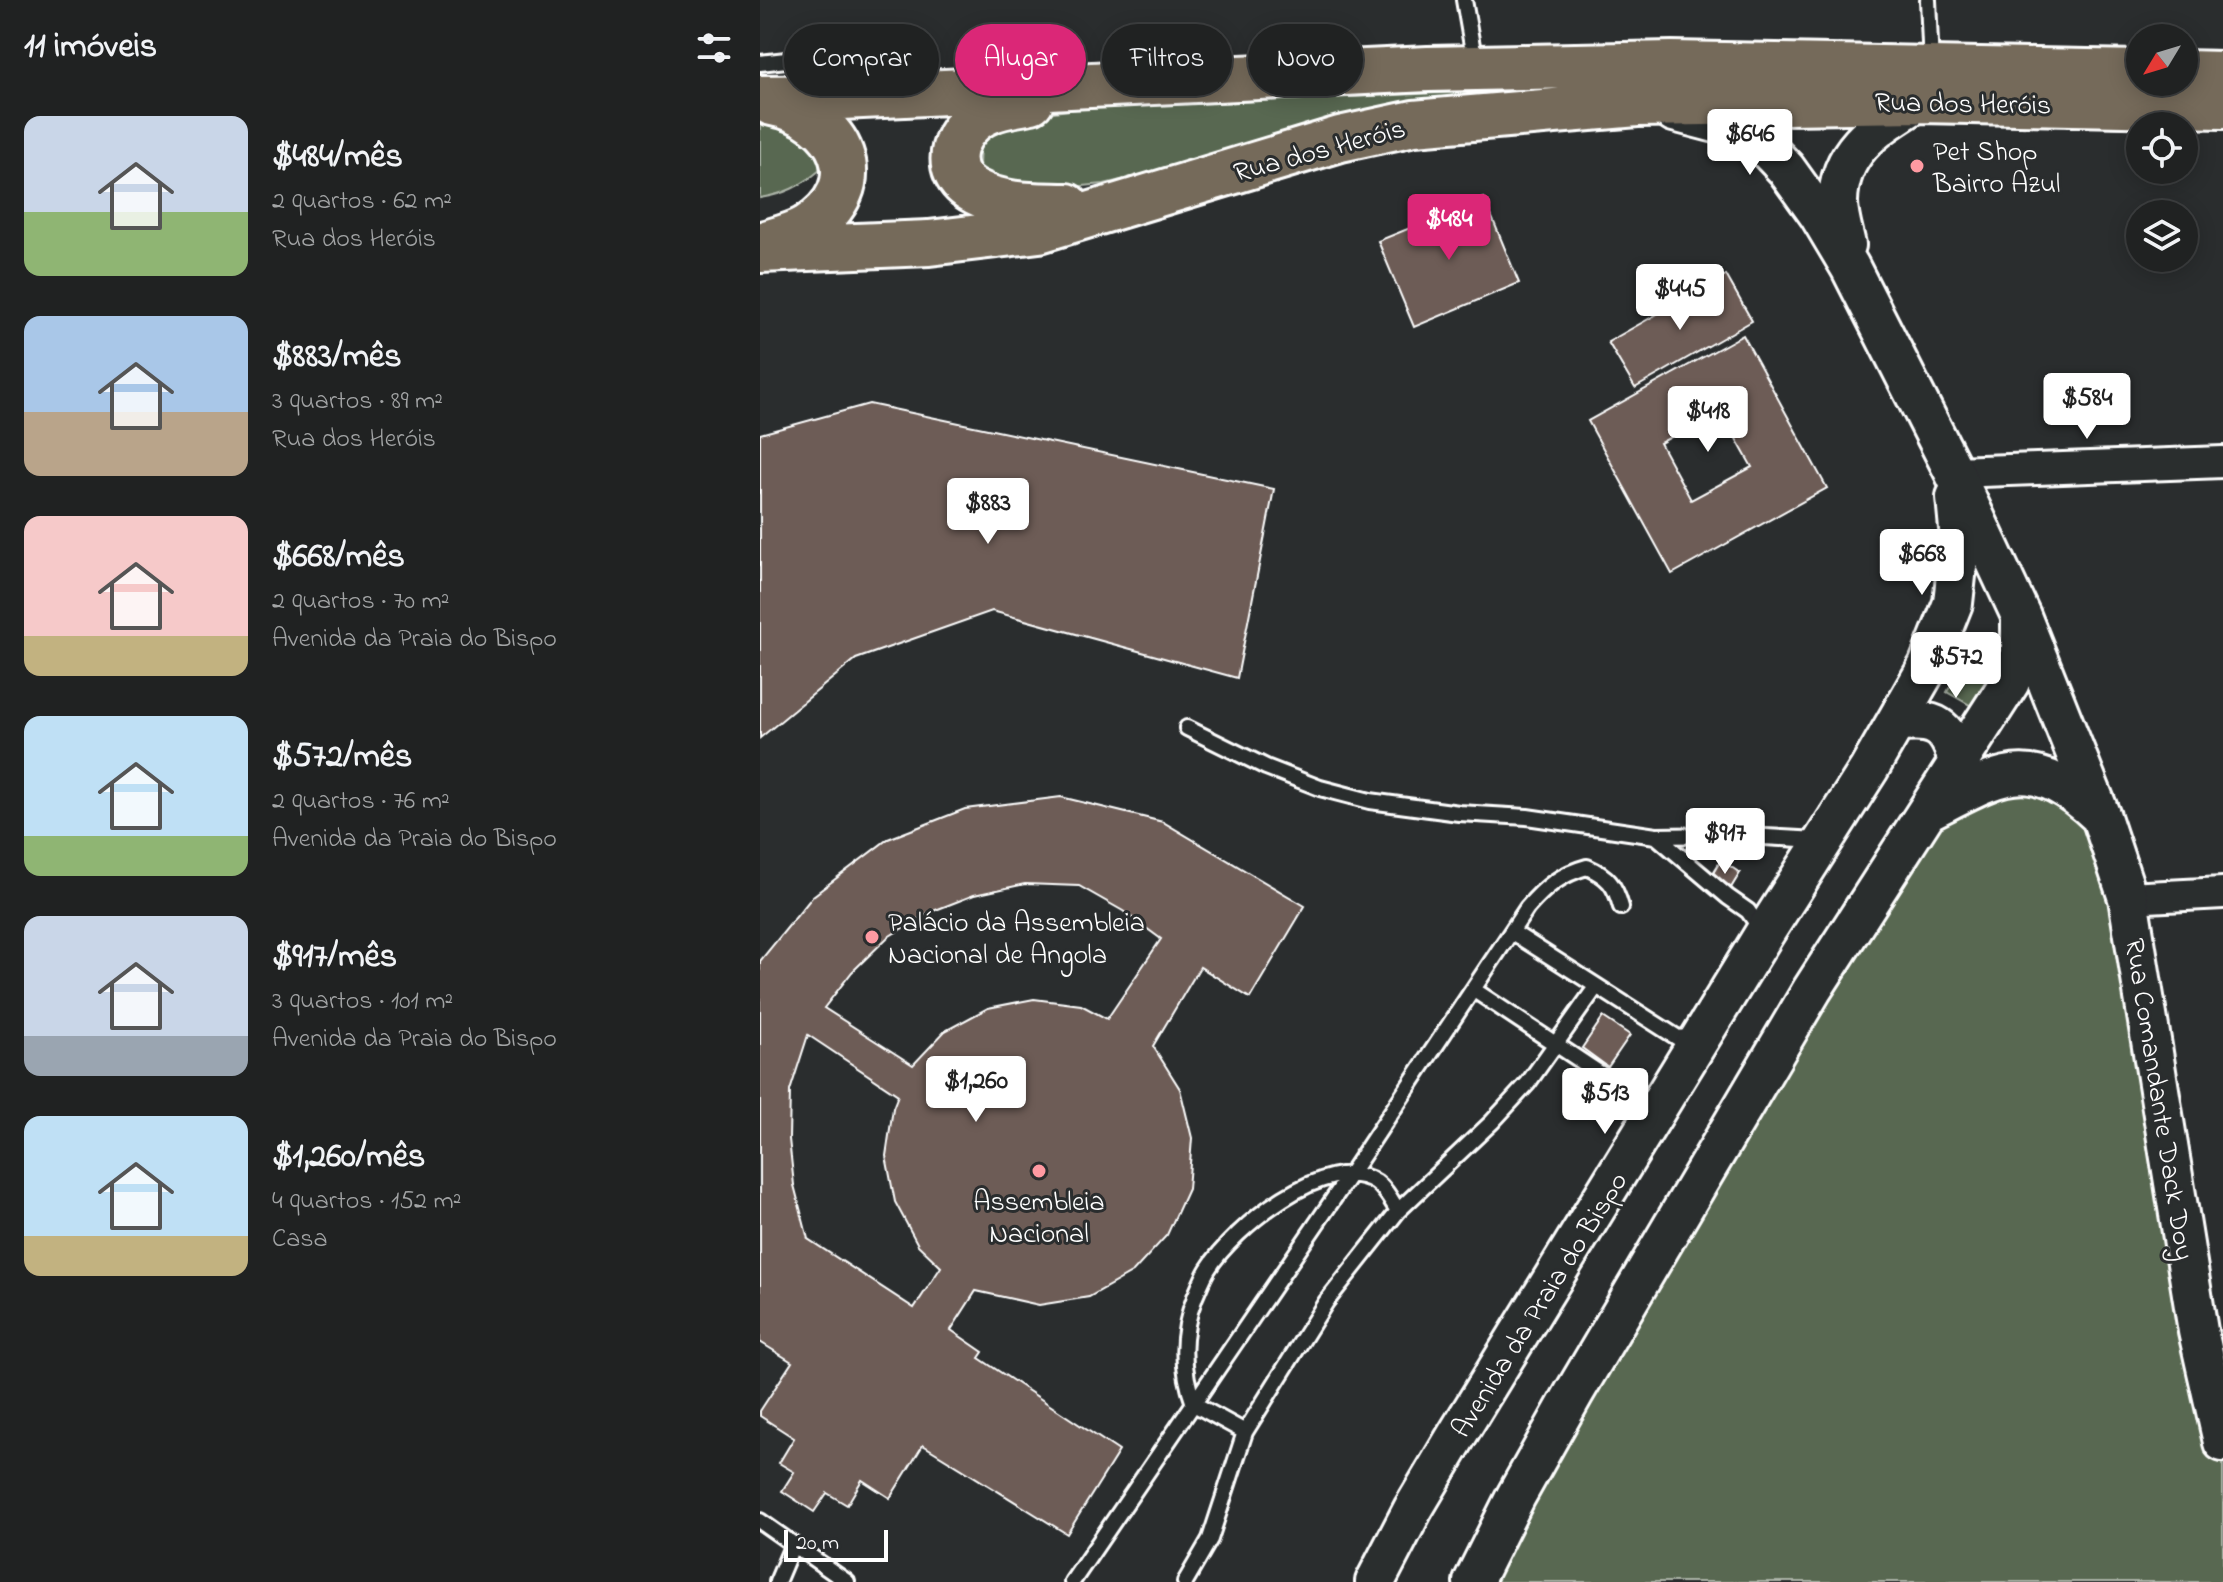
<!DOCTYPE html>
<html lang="pt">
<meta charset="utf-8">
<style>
:root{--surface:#202222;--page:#282a2a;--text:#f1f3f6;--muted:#a2a4a5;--line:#3d3f40;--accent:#db2777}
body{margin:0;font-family:"Indie Flower",sans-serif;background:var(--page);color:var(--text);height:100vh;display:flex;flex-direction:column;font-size:30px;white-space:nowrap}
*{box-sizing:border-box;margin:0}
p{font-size:26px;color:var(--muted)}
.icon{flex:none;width:44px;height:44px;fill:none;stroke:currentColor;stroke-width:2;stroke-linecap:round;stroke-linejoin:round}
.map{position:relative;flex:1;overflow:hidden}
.sheet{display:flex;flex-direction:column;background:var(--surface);width:760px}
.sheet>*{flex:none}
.banner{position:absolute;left:24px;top:24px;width:760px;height:72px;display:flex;gap:16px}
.needle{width:52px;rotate:232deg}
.fabs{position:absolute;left:1366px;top:24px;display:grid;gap:16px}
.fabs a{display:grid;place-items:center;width:72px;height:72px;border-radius:50%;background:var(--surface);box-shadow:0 4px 20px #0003,0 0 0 2px var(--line);font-size:40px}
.scale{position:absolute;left:24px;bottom:20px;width:104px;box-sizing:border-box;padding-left:8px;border:4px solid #fff;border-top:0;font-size:22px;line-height:28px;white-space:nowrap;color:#fff;-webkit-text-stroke:6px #2a2d2e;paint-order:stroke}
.price{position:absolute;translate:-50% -68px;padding:0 18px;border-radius:8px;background:#fff;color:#222;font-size:26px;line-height:52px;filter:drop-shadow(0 2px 4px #0008)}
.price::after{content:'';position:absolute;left:50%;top:48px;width:24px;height:18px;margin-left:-12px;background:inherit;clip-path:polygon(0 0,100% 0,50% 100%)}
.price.selected{background:var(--accent);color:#fff}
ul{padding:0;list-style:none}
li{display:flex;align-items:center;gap:24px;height:200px;padding:0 24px}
li span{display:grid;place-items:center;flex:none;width:224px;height:160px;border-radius:16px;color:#555}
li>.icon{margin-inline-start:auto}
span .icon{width:96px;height:96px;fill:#fffc;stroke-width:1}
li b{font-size:34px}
h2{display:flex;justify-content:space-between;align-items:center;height:96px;padding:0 24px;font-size:34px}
.chip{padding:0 28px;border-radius:36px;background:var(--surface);box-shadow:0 4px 20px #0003,0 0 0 2px var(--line);font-size:28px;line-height:72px}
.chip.selected{background:var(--accent);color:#fff}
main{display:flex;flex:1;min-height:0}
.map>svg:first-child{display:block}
.green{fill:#596851;stroke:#acb4a8;stroke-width:2}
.building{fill:#6d5c56;stroke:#fff;stroke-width:2;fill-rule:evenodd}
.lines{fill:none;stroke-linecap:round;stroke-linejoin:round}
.service-casing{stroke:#fff;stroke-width:20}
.minor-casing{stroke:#fff;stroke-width:36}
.tertiary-casing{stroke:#fff;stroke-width:44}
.primary-casing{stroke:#fff;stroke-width:50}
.service{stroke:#2a2d2e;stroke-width:14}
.minor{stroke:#2a2d2e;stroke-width:30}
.tertiary{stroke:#2a2d2e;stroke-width:38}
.primary{stroke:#746a5a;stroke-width:44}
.poi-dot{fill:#ff9aa2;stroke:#2a2d2e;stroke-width:3}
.labels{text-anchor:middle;stroke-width:6;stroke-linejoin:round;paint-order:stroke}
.street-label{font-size:28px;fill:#fff;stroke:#2a2d2e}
.poi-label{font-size:28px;fill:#fff;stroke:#2a2d2e;text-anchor:start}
</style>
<main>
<section class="sheet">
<h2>11 imóveis<svg class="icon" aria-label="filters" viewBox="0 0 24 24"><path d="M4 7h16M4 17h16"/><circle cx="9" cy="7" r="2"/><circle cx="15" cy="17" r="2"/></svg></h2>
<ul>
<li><span style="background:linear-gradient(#c9d6e8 60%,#8fb573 0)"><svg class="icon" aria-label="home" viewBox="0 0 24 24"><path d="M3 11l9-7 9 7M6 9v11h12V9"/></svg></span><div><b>$484/mês</b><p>2 quartos · 62 m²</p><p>Rua dos Heróis</p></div></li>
<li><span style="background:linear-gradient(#a9c7e8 60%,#b9a48a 0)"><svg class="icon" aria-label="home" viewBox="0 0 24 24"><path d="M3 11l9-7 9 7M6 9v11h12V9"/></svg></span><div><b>$883/mês</b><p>3 quartos · 89 m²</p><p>Rua dos Heróis</p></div></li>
<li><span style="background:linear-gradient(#f6c9c9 75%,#c2b280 0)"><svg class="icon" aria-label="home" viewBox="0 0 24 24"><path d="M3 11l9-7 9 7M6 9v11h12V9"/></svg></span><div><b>$668/mês</b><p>2 quartos · 70 m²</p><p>Avenida da Praia do Bispo</p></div></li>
<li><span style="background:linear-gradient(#bfe0f5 75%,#8fb573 0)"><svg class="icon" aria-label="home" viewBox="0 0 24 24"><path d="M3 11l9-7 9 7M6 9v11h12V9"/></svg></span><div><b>$572/mês</b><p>2 quartos · 76 m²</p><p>Avenida da Praia do Bispo</p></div></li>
<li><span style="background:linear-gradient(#c9d6e8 75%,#9aa5b1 0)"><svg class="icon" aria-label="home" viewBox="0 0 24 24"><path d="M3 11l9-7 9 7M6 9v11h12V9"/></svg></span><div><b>$917/mês</b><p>3 quartos · 101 m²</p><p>Avenida da Praia do Bispo</p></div></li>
<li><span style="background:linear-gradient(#bfe0f5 75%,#c2b280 0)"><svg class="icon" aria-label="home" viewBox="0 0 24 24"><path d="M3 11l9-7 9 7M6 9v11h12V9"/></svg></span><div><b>$1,260/mês</b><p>4 quartos · 152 m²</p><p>Casa</p></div></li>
</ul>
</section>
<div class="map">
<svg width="1463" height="1582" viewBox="0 0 1463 1582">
<rect width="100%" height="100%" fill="#2a2d2e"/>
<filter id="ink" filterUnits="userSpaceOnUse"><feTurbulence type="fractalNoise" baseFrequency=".0125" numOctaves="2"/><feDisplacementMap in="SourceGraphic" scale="16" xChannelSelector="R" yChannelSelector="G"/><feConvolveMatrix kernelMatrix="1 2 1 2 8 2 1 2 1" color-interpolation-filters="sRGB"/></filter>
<g filter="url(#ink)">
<!-- green -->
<path class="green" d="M840 86 701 94 568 119 420 166 344 184 301 188 235 181 219 168 220 141 243 119 316 109Z
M13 124 54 142 60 170C41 186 25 194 0 198V125Z
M1236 635 1245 648 1217 709 1187 692 1210 650 1223 637Z
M1238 778 1331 807 1463 1442V1582H713L1165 812Z"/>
<!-- building -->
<path class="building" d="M724 198 759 283 654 327 618 241Z
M966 275 992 321 875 388 848 342Z
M983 335 1067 488 912 574 828 421ZM960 410 992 467 931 500 900 443Z
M109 404 514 489 477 678 232 611 96 659 0 738V434Z
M301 797 403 822 545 906 490 998 440 967 393 1046 420 1089 432 1138 428 1189 407 1235 373 1272 329 1297 279 1305 216 1291 191 1330 223 1352 219 1358 359 1451 307 1534 163 1445 130 1498 102 1480 87 1505 67 1493 54 1512 22 1491 34 1472 19 1463 34 1438 0 1416V1411L32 1362 0 1342V961L53 896 128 839 205 809ZM265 884 319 886 363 911 401 939 347 1019 321 1005 274 999 228 1008 185 1031 153 1065 64 1008 92 972 128 937 168 913 214 895ZM48 1035 138 1095 133 1108 126 1156 135 1202 158 1245 181 1267 154 1308 48 1239 34 1185 29 1139 30 1091Z
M961 860 980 873 969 891 950 878Z
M843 1017 870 1035 848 1067 822 1048Z"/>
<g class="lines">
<defs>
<path id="service" d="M704 0 715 63
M1168 0 1171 65
M0 63 131 48
M427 728 506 767 560 788 610 801 699 813 767 817 896 836 969 835 1058 840
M896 836 968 897 988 911 1002 931
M752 932 918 1038 937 1036
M714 990 877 1098 891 1112
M485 1432 434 1404C421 1369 421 1333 435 1297 439 1288 443 1277 448 1269 473 1229 567 1150 616 1182 626 1189 631 1200 638 1211
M0 1521 87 1582
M17 1582 33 1544
M312 1582 591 1173 767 908C785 887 801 874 827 867 848 876 855 885 861 907
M425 1582 450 1539 485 1432 566 1302 638 1211 732 1122 768 1083 836 987"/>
<path id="minor" d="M1194 472 1463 462
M1368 898 1463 893"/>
<path id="tertiary" d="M914 112 960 124 987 134 1007 149 1026 169 1059 215 1090 267 1194 472 1261 616 1341 817 1368 898 1438 1331 1463 1442
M1086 245C1083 231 1078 216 1078 202 1079 147 1120 126 1160 100
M1137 723C1174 718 1189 725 1198 763
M1169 810C1243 773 1270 751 1339 815
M615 1582 653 1509 697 1435 1004 934 1109 769 1168 666 1193 603 1200 539 1196 497
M713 1582 756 1496 814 1393 1052 990 1250 682 1261 651V619"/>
<path id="primary" d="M1424 73 1463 74
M0 98 81 97 668 69 912 64 1380 73
M271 101C258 104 242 105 229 111 195 124 176 172 216 192 244 207 275 205 307 206
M6 243C19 239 35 235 47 228 115 185 81 116 12 103
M0 250 169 243 279 230 580 139 654 123 877 104 1160 100 1463 106"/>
</defs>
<!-- service casing -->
<use href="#service" class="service-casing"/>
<!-- minor casing -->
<use href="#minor" class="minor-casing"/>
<!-- tertiary casing -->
<use href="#tertiary" class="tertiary-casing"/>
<!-- primary casing -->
<use href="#primary" class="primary-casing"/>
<!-- service -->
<use href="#service" class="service"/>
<!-- minor -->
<use href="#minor" class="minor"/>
<!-- tertiary -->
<use href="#tertiary" class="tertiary"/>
<!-- primary -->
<use href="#primary" class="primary"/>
</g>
</g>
<!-- markers -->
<g class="poi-dot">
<circle cx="1157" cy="166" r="8"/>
<circle cx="112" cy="937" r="8"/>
<circle cx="279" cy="1171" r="8"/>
</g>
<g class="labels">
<!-- street labels -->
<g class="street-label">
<text transform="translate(1203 102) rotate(1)" y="10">Rua dos Heróis</text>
<text transform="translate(559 149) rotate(-15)" y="10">Rua dos Heróis</text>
<text transform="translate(1401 1099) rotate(81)" y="10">Rua Comandante Dack Doy</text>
<text transform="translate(778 1304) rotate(-58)" y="10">Avenida da Praia do Bispo</text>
</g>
<!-- poi labels -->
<g class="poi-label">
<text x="1173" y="160">Pet Shop<tspan x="1173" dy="32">Bairro Azul</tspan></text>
<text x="128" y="931">Palácio da Assembleia<tspan x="128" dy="32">Nacional de Angola</tspan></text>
<text x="279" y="1210" text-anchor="middle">Assembleia<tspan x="279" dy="32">Nacional</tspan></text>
</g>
</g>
</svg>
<div class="fabs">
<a><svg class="needle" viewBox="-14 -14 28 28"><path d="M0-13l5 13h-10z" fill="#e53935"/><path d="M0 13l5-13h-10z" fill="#a2a4a5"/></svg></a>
<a><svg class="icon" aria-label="locate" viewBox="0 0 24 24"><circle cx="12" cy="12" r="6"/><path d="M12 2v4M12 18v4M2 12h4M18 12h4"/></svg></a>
<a><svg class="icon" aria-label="layers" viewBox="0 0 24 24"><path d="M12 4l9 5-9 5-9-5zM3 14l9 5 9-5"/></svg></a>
</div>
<div class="scale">20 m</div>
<b class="price" style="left:990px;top:177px">$646</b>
<b class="price selected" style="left:689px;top:262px">$484</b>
<b class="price" style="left:920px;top:332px">$445</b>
<b class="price" style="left:1327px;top:441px">$584</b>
<b class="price" style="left:948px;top:454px">$418</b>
<b class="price" style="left:228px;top:546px">$883</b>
<b class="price" style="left:1162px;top:597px">$668</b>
<b class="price" style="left:1196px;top:700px">$572</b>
<b class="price" style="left:965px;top:876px">$917</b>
<b class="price" style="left:216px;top:1124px">$1,260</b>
<b class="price" style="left:845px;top:1136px">$513</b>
<div class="banner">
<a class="chip">Comprar</a>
<a class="chip selected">Alugar</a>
<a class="chip">Filtros</a>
<a class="chip">Novo</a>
</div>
</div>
</main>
